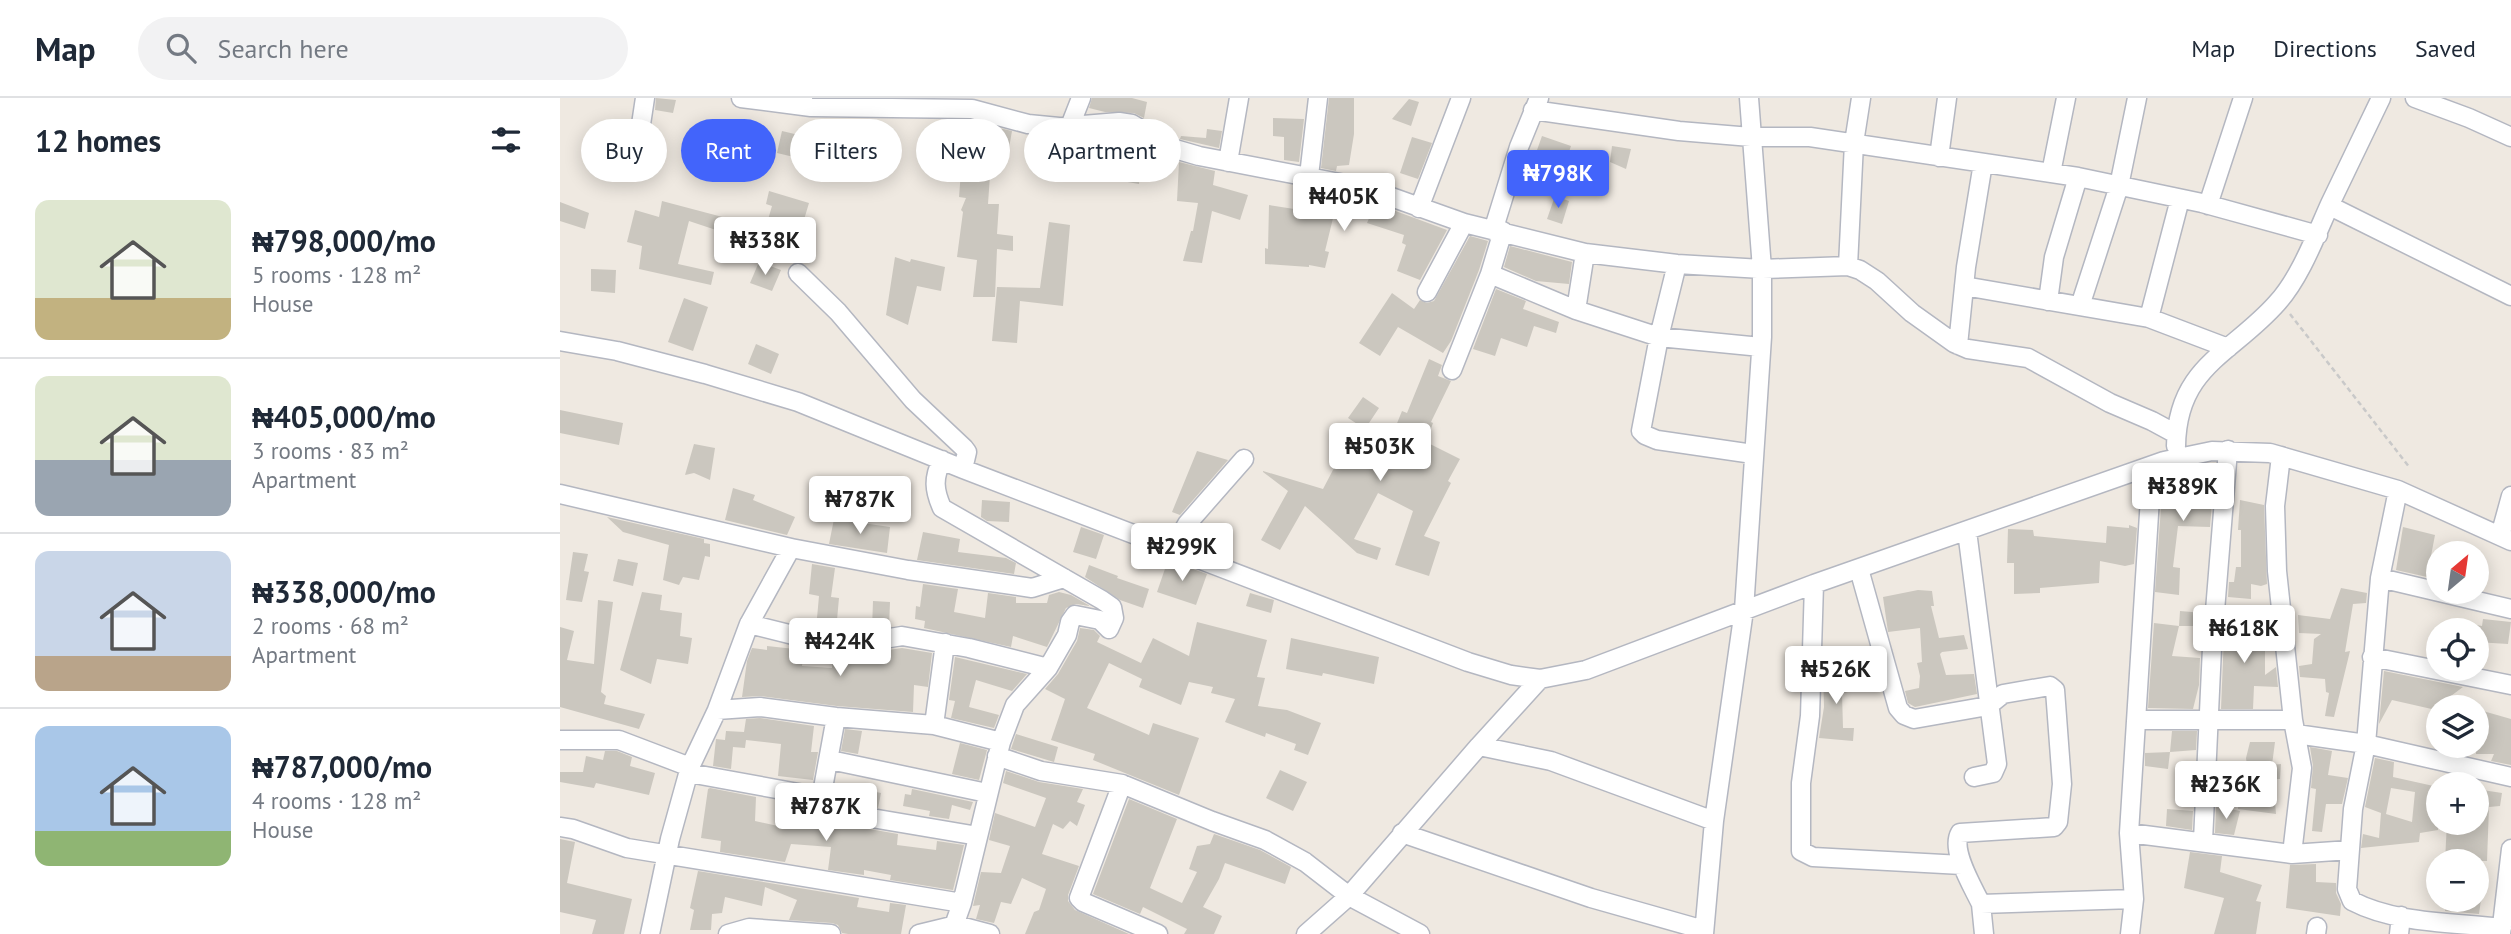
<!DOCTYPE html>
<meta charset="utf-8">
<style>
:root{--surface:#fff;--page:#f2f2f3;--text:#1f2937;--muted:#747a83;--line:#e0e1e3;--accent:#4264fb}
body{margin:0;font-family:"PT Sans",sans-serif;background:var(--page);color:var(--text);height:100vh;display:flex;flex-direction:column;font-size:26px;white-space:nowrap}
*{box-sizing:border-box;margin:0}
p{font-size:23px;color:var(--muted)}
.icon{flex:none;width:38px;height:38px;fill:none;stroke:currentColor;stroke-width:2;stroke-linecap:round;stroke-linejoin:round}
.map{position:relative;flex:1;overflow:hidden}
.drawer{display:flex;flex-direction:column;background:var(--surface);width:560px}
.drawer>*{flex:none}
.hud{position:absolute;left:21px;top:21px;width:665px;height:63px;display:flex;gap:14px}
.needle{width:46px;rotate:29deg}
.controls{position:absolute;left:1866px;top:443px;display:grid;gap:14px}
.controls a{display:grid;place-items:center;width:63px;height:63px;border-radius:50%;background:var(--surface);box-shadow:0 4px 18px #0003;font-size:35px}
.price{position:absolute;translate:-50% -60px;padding:0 16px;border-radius:7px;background:#fff;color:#222;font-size:23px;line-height:46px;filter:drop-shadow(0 2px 4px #0008)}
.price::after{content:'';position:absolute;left:50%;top:42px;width:21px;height:16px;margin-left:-10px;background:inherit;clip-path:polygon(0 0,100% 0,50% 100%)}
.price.active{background:var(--accent);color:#fff}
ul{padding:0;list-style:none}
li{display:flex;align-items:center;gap:21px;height:175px;padding:0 35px}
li+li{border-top:2px solid var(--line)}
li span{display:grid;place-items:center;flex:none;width:196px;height:140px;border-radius:14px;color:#555}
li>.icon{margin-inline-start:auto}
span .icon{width:84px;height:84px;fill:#fffc;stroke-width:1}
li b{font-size:30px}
h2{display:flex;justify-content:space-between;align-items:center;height:84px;padding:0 35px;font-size:30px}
.chip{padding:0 24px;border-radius:32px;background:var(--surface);box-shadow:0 4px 18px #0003;font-size:24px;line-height:63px}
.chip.active{background:var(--accent);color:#fff}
header{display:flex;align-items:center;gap:42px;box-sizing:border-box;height:98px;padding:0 35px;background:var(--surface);border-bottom:2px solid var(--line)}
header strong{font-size:33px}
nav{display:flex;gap:38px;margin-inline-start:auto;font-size:24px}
.search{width:490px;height:63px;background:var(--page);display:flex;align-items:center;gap:18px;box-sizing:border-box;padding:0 24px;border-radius:38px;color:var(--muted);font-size:26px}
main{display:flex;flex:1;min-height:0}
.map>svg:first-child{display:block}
.building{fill:#cbc7bf;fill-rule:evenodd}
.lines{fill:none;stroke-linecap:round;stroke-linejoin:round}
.minor-casing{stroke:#b4b7c1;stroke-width:21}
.path{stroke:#c9c9c9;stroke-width:2.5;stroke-dasharray:5 3.5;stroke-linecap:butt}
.minor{stroke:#fff;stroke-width:18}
</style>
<header>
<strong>Map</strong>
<div class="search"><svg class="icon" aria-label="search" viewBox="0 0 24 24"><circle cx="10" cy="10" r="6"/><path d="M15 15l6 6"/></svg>Search here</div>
<nav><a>Map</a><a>Directions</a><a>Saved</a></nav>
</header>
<main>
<section class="drawer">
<h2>12 homes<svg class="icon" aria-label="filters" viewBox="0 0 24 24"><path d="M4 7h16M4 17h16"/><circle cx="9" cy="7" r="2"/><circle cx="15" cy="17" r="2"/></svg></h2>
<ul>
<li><span style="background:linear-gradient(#dfe7d0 70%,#c2b280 0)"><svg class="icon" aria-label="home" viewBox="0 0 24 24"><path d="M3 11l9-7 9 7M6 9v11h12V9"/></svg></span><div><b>₦798,000/mo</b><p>5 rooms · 128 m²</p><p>House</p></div></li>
<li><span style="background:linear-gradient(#dfe7d0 60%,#9aa5b1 0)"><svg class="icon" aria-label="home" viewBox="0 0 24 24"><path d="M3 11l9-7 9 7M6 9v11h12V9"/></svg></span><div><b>₦405,000/mo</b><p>3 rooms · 83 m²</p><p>Apartment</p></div></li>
<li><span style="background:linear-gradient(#c9d6e8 75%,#b9a48a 0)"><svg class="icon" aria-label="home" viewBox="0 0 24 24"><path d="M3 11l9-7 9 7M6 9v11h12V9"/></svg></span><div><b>₦338,000/mo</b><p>2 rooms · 68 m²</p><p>Apartment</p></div></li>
<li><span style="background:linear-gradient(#a9c7e8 75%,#8fb573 0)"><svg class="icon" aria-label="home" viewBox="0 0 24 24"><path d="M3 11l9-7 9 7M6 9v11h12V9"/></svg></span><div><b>₦787,000/mo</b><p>4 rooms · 128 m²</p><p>House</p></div></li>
</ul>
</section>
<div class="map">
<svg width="1951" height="836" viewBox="0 0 1951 836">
<rect width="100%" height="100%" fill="#efe9e1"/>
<!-- building -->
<path class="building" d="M96 0 116 2 113 15 95 12Z
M532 0H572L587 4 584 20 574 15 545 14 529 10Z
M769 0H794V36L789 67 777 68 776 73 761 70Z
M849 1 859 4 851 28 832 21Z
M713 20 744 21 739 64 724 62V39L713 38Z
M405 22 452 33 449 50 437 49 430 77 428 106H439L437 136 453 138V153L437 151 435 199H413L417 162 397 159 403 114 401 112 406 100 399 99Z
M647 31 662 33 659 50 620 41 621 38 646 40Z
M222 33 243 38 238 60 217 55Z
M555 36 571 38 567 55 581 57 579 86 533 78 507 79 509 40 529 38 531 49 551 53Z
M982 38 1011 48 1001 77 971 69Z
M852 39 872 45 858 81 840 75Z
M1052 48 1071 51 1066 71 1050 64Z
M619 64 655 73 653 87 688 97 680 122 652 113 642 165 623 163 631 133H633L638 105 617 103Z
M752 91 803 101 887 132 860 182 837 173 846 147 842 145 844 137 807 125 810 118 775 112 765 153 769 154 765 170 749 167V169L705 166V150L708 151 709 107 747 113Z
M209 93 249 105 240 135 207 125 212 108 206 106Z
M995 98 1009 103 1002 126 987 121Z
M102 103 170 121 165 135 129 123 118 166 154 174 151 187 79 171 82 148 67 144 75 112 99 119Z
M0 104 29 115 25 131 0 123Z
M489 124 510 127 503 208 460 203 457 245 432 243 437 189 480 190Z
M910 138 928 143 919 172 891 243 883 255 838 229 820 258 799 245 832 195 854 211 860 202 867 205 874 203Z
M950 148 1012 164 1009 186 976 183 944 169Z
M335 159 350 164 351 161 385 169 381 193 357 188 348 227 326 217Z
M199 164 221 172 212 193 190 185Z
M31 171 56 172 55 195 31 193Z
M936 191 966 203 963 211 999 224 996 235 974 228 967 249 941 240 935 258 913 251Z
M124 200 148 209 133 253 108 244Z
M196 246 219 256 211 276 188 266Z
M869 261 882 267 878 278 891 283 871 324 873 325 866 344 900 361 888 383 891 385 864 438 880 444 869 478 835 467 853 413 818 395 794 441 821 450 817 462 797 455 745 408 720 452 701 442 728 393 703 374V373L763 391 794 332 827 350 842 313 847 315Z
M803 299 819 310 805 331 788 320Z
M0 312 63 325 59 347 0 335Z
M134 346 155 350 150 382 134 375 125 377Z
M637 353 668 362 620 417 612 414Z
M1642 367 1655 368 1650 429 1618 428 1613 469 1620 470 1619 497 1595 494 1601 409 1619 408 1624 370Z
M253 386 281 393 277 409 250 402Z
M173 390 195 397 193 402 235 419 227 437 165 422Z
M422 402 450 404 449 424 427 423 421 419Z
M1680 402 1704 407 1707 486 1701 488 1691 486V501L1668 499 1669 484H1674L1676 469H1681V432H1678Z
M47 419 144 441V445L150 446V459L145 458 139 482 123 479 119 487 103 482 109 447 63 434Z
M274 421 330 429 327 455 269 446Z
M1569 427 1577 430 1574 466 1565 468 1540 463 1539 485 1480 490V495L1454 496V465H1447L1448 431 1473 432 1474 438 1546 445 1547 428 1569 430Z
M521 429 544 437 536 461 513 454Z
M1843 429 1875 437 1867 479 1836 472Z
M363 434 400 441 398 454 446 460 456 465 454 476 357 462Z
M13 454 28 456 24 473 29 474 22 504 6 502Z
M58 461 78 465 73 488 53 483Z
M608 462 647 476 636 507 597 494Z
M252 466 275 470 271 499 279 500 276 533 256 531 259 498 249 496Z
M529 467 558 478 557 480 589 491 583 510 560 502 525 479Z
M363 486 398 491 394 514 425 520 428 495 456 499V505H487L489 497 499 494 511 497 530 508 516 506 506 510 487 549 453 538 451 549 364 530 365 523 355 521 356 508 360 509Z
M1781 490 1807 495 1806 505 1793 506 1785 554 1790 553 1774 619 1765 618 1769 595 1766 594 1765 581 1740 579 1739 568 1752 566 1754 541 1761 536 1739 535 1738 517 1770 521Z
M1358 492 1372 493 1374 508H1371L1379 540 1404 537 1408 551 1382 554 1380 556 1386 577 1414 576 1417 596 1355 609 1348 605 1345 593 1359 590 1360 578 1357 565 1362 564 1360 530 1328 534 1323 499Z
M82 494 102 497 100 512 122 515 120 538 132 540 128 566 97 561 91 586 60 572Z
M690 495 714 502 711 515 686 508Z
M38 502 53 504 41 594 46 598 44 606 85 616 79 631 0 609V529L14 533 7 562 34 566Z
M313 503 330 504 329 529 312 531Z
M1620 513 1643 515 1642 528H1619Z
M1701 520V539L1705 538V577L1716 569 1718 589 1694 588 1693 611H1661L1664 537 1674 523Z
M1923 521 1951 524 1948 546 1916 544V527L1922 528Z
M637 524 707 542 697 579 705 580 698 608 727 612 761 625 748 657 734 652 736 646 706 635 705 639 665 624 675 601 651 595 653 589 629 584 621 607 579 589 582 581 549 565 527 610 589 637 593 625 639 640 619 697 533 662 535 656 491 642 505 601 485 591 498 576 517 543 520 530 534 532 540 538 537 544 581 565 593 540 629 558Z
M1594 525 1619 528 1612 558 1640 560 1639 587 1633 611 1588 610Z
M731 540 819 559 814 586 763 575 762 578 726 571Z
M207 548 244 552 242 568 272 570 273 556 295 557 342 550 372 555 368 589 354 587 353 614 277 608 201 598 182 599 187 563 192 550 207 552Z
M395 559 467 576 452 593 416 582 409 609 439 617 434 630 391 620 395 603 389 602Z
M1263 573 1294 575V593L1282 595 1283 630H1294L1293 643 1259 640 1264 609Z
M1824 573 1903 589 1876 609V612L1832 602 1819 626Z
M1916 611 1951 621V667L1931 663 1934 656H1916Z
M200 620 254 628 251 654H258L253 682 218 678 221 646 186 642 185 650 173 649 171 671 153 668 156 641 165 642 166 633 184 634 186 621Z
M285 631 302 633 298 656 281 653Z
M1612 633H1637L1636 652 1610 654Z
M456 636 498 649 494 664 451 651Z
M1690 644H1715L1712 667 1721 666 1720 681 1689 683 1686 660Z
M400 645 427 652 419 682 392 676Z
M1750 649 1772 653 1768 677 1788 680 1782 706H1766L1762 734 1752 733 1756 691 1751 690 1753 668Z
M45 653H57L72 659 70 668 95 675 89 697 36 685 34 690 0 684V674H23L26 658 43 662Z
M1610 654 1608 671 1585 668V655Z
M1815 660 1834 664 1833 679 1878 689V732L1860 735 1859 744 1801 750 1803 736 1819 740 1821 715 1805 709ZM1831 690 1855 694 1852 724 1826 716Z
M720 672 747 684 733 713 706 700Z
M446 673 479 684 523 691 517 704 525 707 517 728 510 723 503 731 493 726 482 756 519 768 508 797V803L515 812 569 836H465L474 814 479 812 486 791 462 780 451 806 441 804 434 825 416 821 420 807 413 808 421 774 441 775 450 748 429 742 435 715 475 729 486 700 443 685Z
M293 689 321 695 318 710 289 705Z
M150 690 196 699 195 723 227 730 233 712 260 716 275 725 338 736 337 747 376 752 377 743 404 747 393 792 330 782 331 777 304 772V777L268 772 271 749 231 746 225 764 160 754 161 743 141 740 148 691Z
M352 691 413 704 410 712 392 707 389 721 369 718 370 713 343 708 345 696 351 697Z
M1916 691 1942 695 1940 708 1929 709 1927 763H1885L1887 724H1916Z
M569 701 617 721 590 790 622 805 637 774 629 771 637 748 650 746 654 736 700 752 731 769 725 786 665 765 659 781 643 809 662 818 654 836H624L627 831 583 809 580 816 533 796Z
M1679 701 1715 704 1716 716 1678 711Z
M1656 708 1680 713 1674 737 1655 735Z
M1607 711 1633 713 1632 732 1606 728Z
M0 741 15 744 7 785 72 801 64 836H32L36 822 0 814Z
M1630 754 1662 758 1660 774 1702 787 1696 803 1701 804 1696 836H1654L1664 800 1624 790Z
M1756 766V784L1776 785V795L1781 806 1780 818 1726 810 1730 767Z
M138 773 299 800 297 809 329 814 330 805 346 807 341 836H288L282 835 278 827 272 825 229 822 237 802 205 789 202 808 165 799 162 815 152 816 151 832H130L134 812 130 810Z
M1885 802H1921L1919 816 1885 813Z"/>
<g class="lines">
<defs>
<path id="minor" d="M181 0 251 9 412 11 468 26 499 29 559 24 572 26 615 51 639 58 806 90 904 125 1025 155 1117 166 1202 171 1288 168 1300 172 1317 183 1352 215 1394 245 1408 251 1468 260 1550 305 1592 323 1616 336
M1855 0 1909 20 1951 39
M973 12 1119 33 1191 39H1250L1518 79 1642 105 1758 137
M510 28 521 0
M80 33 85 0
M1379 59 1387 0
M668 64 679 0
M1491 75 1506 0
M749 78 758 0
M1648 107 1683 0
M1770 108 1951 198
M859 110 901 0
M933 133 959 49 979 0
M1117 166 1099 239 1081 333 1085 337 1097 342 1193 356
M1288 168 1294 45 1301 0
M238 175 278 214 353 302 404 350 407 354 403 371
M930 176 1016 212 1099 239 1201 249
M1404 188 1589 220 1668 250
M867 194 904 125
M1488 203 1494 159 1518 79
M1520 208 1559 88 1577 0
M1016 212 1025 155
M1589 220 1620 101
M0 243 57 253 145 276 238 304 403 371 908 564 951 577 980 581 1026 572 1254 486 1604 363 1652 353 1710 355 1838 392 1951 443
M1398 247 1406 169 1423 65
M892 272 930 176 943 133
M1616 348C1617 268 1672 256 1717 205 1740 180 1756 137 1770 106 1787 71 1804 35 1821 0
M1721 358 1715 408 1717 473 1733 622 1742 670 1732 756
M382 362C373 380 374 392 382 410L542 502 552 509 554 520 549 531 540 522 515 517 510 524 507 537 488 570 455 607 441 644 402 805 391 836
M1838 392 1820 480 1806 646 1793 711 1787 791 1792 803C1836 826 1893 824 1942 830
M0 396 231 450 348 472 472 490 504 480
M1407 433 1437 666 1433 675 1414 679
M1940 438 1951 398
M607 449 616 445 627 426 684 361
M1299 471 1338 610 1344 617 1354 621 1428 608 1443 596 1490 588 1495 592 1502 686 1498 724 1494 729 1400 735C1390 752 1413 789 1421 806L1574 801
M1820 480 1951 511
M1254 486 1250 618 1241 685V753L1253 759 1402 767
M189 526 257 543 293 546 342 538 409 550 488 570
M1812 559 1951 587
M157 612 200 609 276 619 374 627 441 644
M1576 622H1733
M374 627 385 545
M1736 636 1806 646 1951 679
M0 642H59L130 669
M919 648 991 663 1154 723
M437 658 481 673 562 686 652 723 705 742 745 764 789 798 860 836
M270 662 427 695
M129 675 255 698 277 714 288 716 418 738
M562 686 519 800 523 804 598 836
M261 701 276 619
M0 729 13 731 67 750 402 805
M842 735 1031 800 1144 832
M1569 735 1732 756 1790 752
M1643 743 1652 550 1668 352
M1421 806 1424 836
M90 836 110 741 130 669 157 612 189 526 231 450
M168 836 189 830 271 836
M359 836 396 827 430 836
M746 836 789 798 919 648 980 581
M1144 836 1154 723 1184 512 1202 239V171L1189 0
M1570 836 1574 801 1569 735 1592 368
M1756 836 1757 829
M1839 836 1841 818
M1941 836 1951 751"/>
</defs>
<!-- minor casing -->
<use href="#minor" class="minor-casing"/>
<!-- path -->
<path class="path" d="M1730 216 1850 370"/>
<!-- minor -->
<use href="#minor" class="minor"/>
</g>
</svg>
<div class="controls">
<a><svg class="needle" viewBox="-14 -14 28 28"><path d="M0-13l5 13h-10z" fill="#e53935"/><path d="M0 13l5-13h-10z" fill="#747a83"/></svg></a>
<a><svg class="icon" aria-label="locate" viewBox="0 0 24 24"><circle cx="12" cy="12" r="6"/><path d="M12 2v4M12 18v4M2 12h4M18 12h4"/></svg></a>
<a><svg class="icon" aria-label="layers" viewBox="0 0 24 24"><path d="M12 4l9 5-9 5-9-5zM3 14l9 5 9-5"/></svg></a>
<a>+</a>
<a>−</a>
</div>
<b class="price active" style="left:998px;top:112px">₦798K</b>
<b class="price" style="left:784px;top:135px">₦405K</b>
<b class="price" style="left:205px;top:179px">₦338K</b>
<b class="price" style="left:820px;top:385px">₦503K</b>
<b class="price" style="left:1623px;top:425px">₦389K</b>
<b class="price" style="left:300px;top:438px">₦787K</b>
<b class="price" style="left:622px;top:485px">₦299K</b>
<b class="price" style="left:1684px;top:567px">₦618K</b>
<b class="price" style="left:280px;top:580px">₦424K</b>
<b class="price" style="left:1276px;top:608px">₦526K</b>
<b class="price" style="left:1666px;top:723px">₦236K</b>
<b class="price" style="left:266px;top:745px">₦787K</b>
<div class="hud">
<a class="chip">Buy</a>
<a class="chip active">Rent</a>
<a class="chip">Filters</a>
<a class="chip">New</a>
<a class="chip">Apartment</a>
</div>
</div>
</main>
